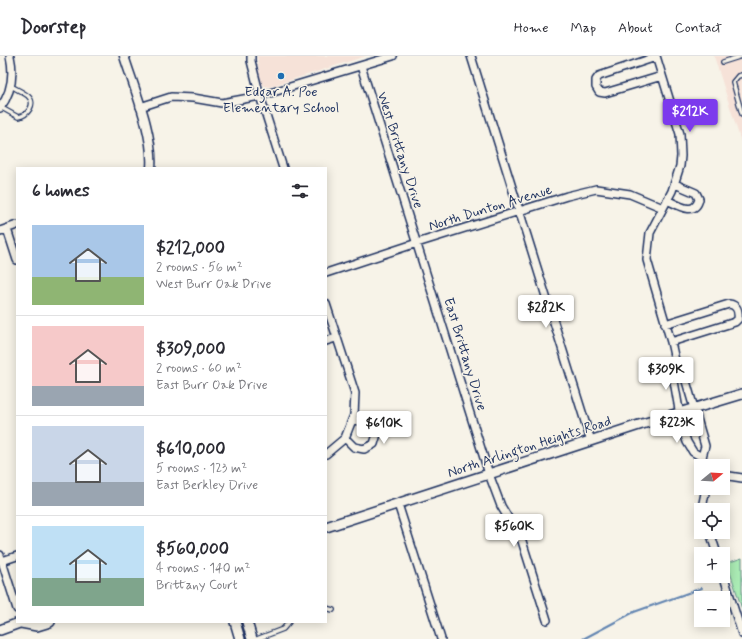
<!DOCTYPE html>
<meta charset="utf-8">
<style>
:root{--surface:#fff;--page:#f7f7f7;--text:#2b2b33;--muted:#7c7c81;--line:#e1e1e2;--accent:#7c3aed}
body{margin:0;font-family:Mynerve,sans-serif;background:var(--page);color:var(--text);height:100vh;display:flex;flex-direction:column;font-size:15px;white-space:nowrap}
*{box-sizing:border-box;margin:0}
p{font-size:13px;color:var(--muted)}
.icon{flex:none;width:22px;height:22px;fill:none;stroke:currentColor;stroke-width:2;stroke-linecap:round;stroke-linejoin:round}
.map{position:relative;flex:1;overflow:hidden}
.side{position:absolute;left:16px;top:111px;width:311px;height:456px;display:flex;flex-direction:column;background:var(--surface);border-radius:0px;box-shadow:0 2px 10px #0003}
.side>*{flex:none}
.needle{width:26px;rotate:72deg}
.buttons{position:absolute;left:694px;top:403px;display:grid;gap:8px}
.buttons a{display:grid;place-items:center;width:36px;height:36px;border-radius:0px;background:var(--surface);box-shadow:0 2px 10px #0003;font-size:20px}
.price{position:absolute;translate:-50% -34px;padding:0 9px;border-radius:4px;background:#fff;color:#222;font-size:13px;line-height:26px;filter:drop-shadow(0 1px 2px #0008)}
.price::after{content:'';position:absolute;left:50%;top:24px;width:12px;height:9px;margin-left:-6px;background:inherit;clip-path:polygon(0 0,100% 0,50% 100%)}
.price.active{background:var(--accent);color:#fff}
ul{padding:0;list-style:none}
li{display:flex;align-items:center;gap:12px;height:100px;padding:0 16px}
li+li{border-top:1px solid var(--line)}
li span{display:grid;place-items:center;flex:none;width:112px;height:80px;border-radius:0px;color:#555}
li>.icon{margin-inline-start:auto}
span .icon{width:48px;height:48px;fill:#fffc;stroke-width:1}
li b{font-size:17px}
h2{display:flex;justify-content:space-between;align-items:center;height:48px;padding:0 16px;font-size:17px}
header{display:flex;align-items:center;gap:24px;box-sizing:border-box;height:56px;padding:0 20px;background:var(--surface);border-bottom:1px solid var(--line)}
header strong{font-size:19px}
nav{display:flex;gap:22px;margin-inline-start:auto;font-size:14px}
.map>svg:first-child{display:block}
.built{fill:#f6e2d8}
.green{fill:#abecb5;stroke:#638e8a}
.lines{fill:none;stroke-linecap:round;stroke-linejoin:round}
.stream{stroke:#6184b1;stroke-width:2}
.service-casing{stroke:#1b2f5e;stroke-width:6}
.minor-casing{stroke:#1b2f5e;stroke-width:10}
.tertiary-casing{stroke:#1b2f5e;stroke-width:11}
.secondary-casing{stroke:#1b2f5e;stroke-width:12}
.service{stroke:#f7f3e8;stroke-width:3.5}
.minor{stroke:#f7f3e8;stroke-width:7}
.tertiary{stroke:#f7f3e8;stroke-width:8}
.secondary{stroke:#f7f3e8;stroke-width:9}
.poi-dot{fill:#1f6fb2;stroke:#f7f3e8;stroke-width:1.5}
.labels{text-anchor:middle;stroke-width:3;stroke-linejoin:round;paint-order:stroke}
.poi-label{font-size:14px;fill:#1b2f5e;stroke:#f7f3e8}
.street-label{font-size:14px;fill:#1b2f5e;stroke:#f7f3e8}
</style>
<header>
<strong>Doorstep</strong>
<nav><a>Home</a><a>Map</a><a>About</a><a>Contact</a></nav>
</header>
<div class="map">
<svg width="742" height="583" viewBox="0 0 742 583">
<rect width="100%" height="100%" fill="#f7f3e8"/>
<filter id="ink" filterUnits="userSpaceOnUse"><feTurbulence type="fractalNoise" baseFrequency=".025" numOctaves="2"/><feDisplacementMap in="SourceGraphic" scale="8" xChannelSelector="R" yChannelSelector="G"/><feConvolveMatrix kernelMatrix="1 2 1 2 8 2 1 2 1" color-interpolation-filters="sRGB"/></filter>
<g filter="url(#ink)">
<!-- built -->
<path class="built" d="M257 0H366L269 31 264 30 261 26Z
M714 0H742V89Z"/>
<!-- green -->
<path class="green" d="M742 502V553L727 507Z"/>
<g class="lines">
<!-- stream -->
<path class="stream" d="M583 583 634 556 702 532"/>
<defs>
<path id="service" d="M723 6 742 0
M742 19 738 20 733 26 742 58
M0 51 18 61C27 60 37 48 28 40 23 36 16 33 11 30
M326 552 333 554
M257 583 283 573 289 566"/>
<path id="minor" d="M251 0V5L260 40 283 112
M471 0 591 385
M656 0 680 78 681 100 680 110 672 135 650 177 647 204 671 286 678 318 674 325 682 371 687 386 693 396 702 401 706 410
M656 1 599 20 596 24V31L599 36 605 37 662 20
M361 10 489 418 501 450 522 485 547 564
M140 51 171 41 193 42 222 47 260 40 393 0
M0 52C12 36 14 18 10 0
M667 144C678 149 695 161 699 143L696 137 675 128
M7 173 17 204
M0 175 17 169
M326 217 417 187 567 140 596 133 630 138 663 152
M326 248 355 337 354 359 345 382 326 398
M665 268 729 248C737 249 739 255 738 263L735 266 671 286
M326 285 336 282
M678 318 684 321 686 325 705 390 702 401
M345 382 354 391 364 393 374 388 377 378C369 366 365 365 352 364
M723 419 742 422
M398 448 441 583
M703 454 702 452 706 432
M710 476 717 498
M0 499 17 553
M2 505 17 500
M723 518 742 578"/>
<path id="tertiary" d="M124 0C134 32 154 79 151 112"/>
<path id="secondary" d="M326 471 639 369 742 338
M235 566 240 583
M247 566 252 583
M21 567 37 570 50 566
M0 574 22 566"/>
</defs>
<!-- service casing -->
<use href="#service" class="service-casing"/>
<!-- minor casing -->
<use href="#minor" class="minor-casing"/>
<!-- tertiary casing -->
<use href="#tertiary" class="tertiary-casing"/>
<!-- secondary casing -->
<use href="#secondary" class="secondary-casing"/>
<!-- service -->
<use href="#service" class="service"/>
<!-- minor -->
<use href="#minor" class="minor"/>
<!-- tertiary -->
<use href="#tertiary" class="tertiary"/>
<!-- secondary -->
<use href="#secondary" class="secondary"/>
</g>
</g>
<!-- markers -->
<circle class="poi-dot" cx="281" cy="20" r="4"/>
<g class="labels">
<!-- poi labels -->
<g class="poi-label">
<text x="281" y="40">Edgar A. Poe<tspan x="281" dy="16">Elementary School</tspan></text>
</g>
<!-- street labels -->
<g class="street-label">
<text transform="translate(401 94) rotate(72)" y="5">West Brittany Drive</text>
<text transform="translate(490 151) rotate(-17)" y="5">North Dunton Avenue</text>
<text transform="translate(466 298) rotate(73)" y="5">East Brittany Drive</text>
<text transform="translate(529 390) rotate(-18)" y="5">North Arlington Heights Road</text>
</g>
</g>
</svg>
<div class="buttons">
<a><svg class="needle" viewBox="-14 -14 28 28"><path d="M0-13l5 13h-10z" fill="#e53935"/><path d="M0 13l5-13h-10z" fill="#7c7c81"/></svg></a>
<a><svg class="icon" aria-label="locate" viewBox="0 0 24 24"><circle cx="12" cy="12" r="6"/><path d="M12 2v4M12 18v4M2 12h4M18 12h4"/></svg></a>
<a>+</a>
<a>−</a>
</div>
<b class="price active" style="left:690px;top:77px">$212K</b>
<b class="price" style="left:546px;top:273px">$282K</b>
<b class="price" style="left:666px;top:335px">$309K</b>
<b class="price" style="left:677px;top:388px">$223K</b>
<b class="price" style="left:384px;top:389px">$610K</b>
<b class="price" style="left:514px;top:492px">$560K</b>
<section class="side">
<h2>6 homes<svg class="icon" aria-label="filters" viewBox="0 0 24 24"><path d="M4 7h16M4 17h16"/><circle cx="9" cy="7" r="2"/><circle cx="15" cy="17" r="2"/></svg></h2>
<ul>
<li><span style="background:linear-gradient(#a9c7e8 65%,#8fb573 0)"><svg class="icon" aria-label="home" viewBox="0 0 24 24"><path d="M3 11l9-7 9 7M6 9v11h12V9"/></svg></span><div><b>$212,000</b><p>2 rooms · 56 m²</p><p>West Burr Oak Drive</p></div></li>
<li><span style="background:linear-gradient(#f6c9c9 75%,#9aa5b1 0)"><svg class="icon" aria-label="home" viewBox="0 0 24 24"><path d="M3 11l9-7 9 7M6 9v11h12V9"/></svg></span><div><b>$309,000</b><p>2 rooms · 60 m²</p><p>East Burr Oak Drive</p></div></li>
<li><span style="background:linear-gradient(#c9d6e8 70%,#9aa5b1 0)"><svg class="icon" aria-label="home" viewBox="0 0 24 24"><path d="M3 11l9-7 9 7M6 9v11h12V9"/></svg></span><div><b>$610,000</b><p>5 rooms · 123 m²</p><p>East Berkley Drive</p></div></li>
<li><span style="background:linear-gradient(#bfe0f5 65%,#7fa58c 0)"><svg class="icon" aria-label="home" viewBox="0 0 24 24"><path d="M3 11l9-7 9 7M6 9v11h12V9"/></svg></span><div><b>$560,000</b><p>4 rooms · 140 m²</p><p>Brittany Court</p></div></li>
</ul>
</section>
</div>
